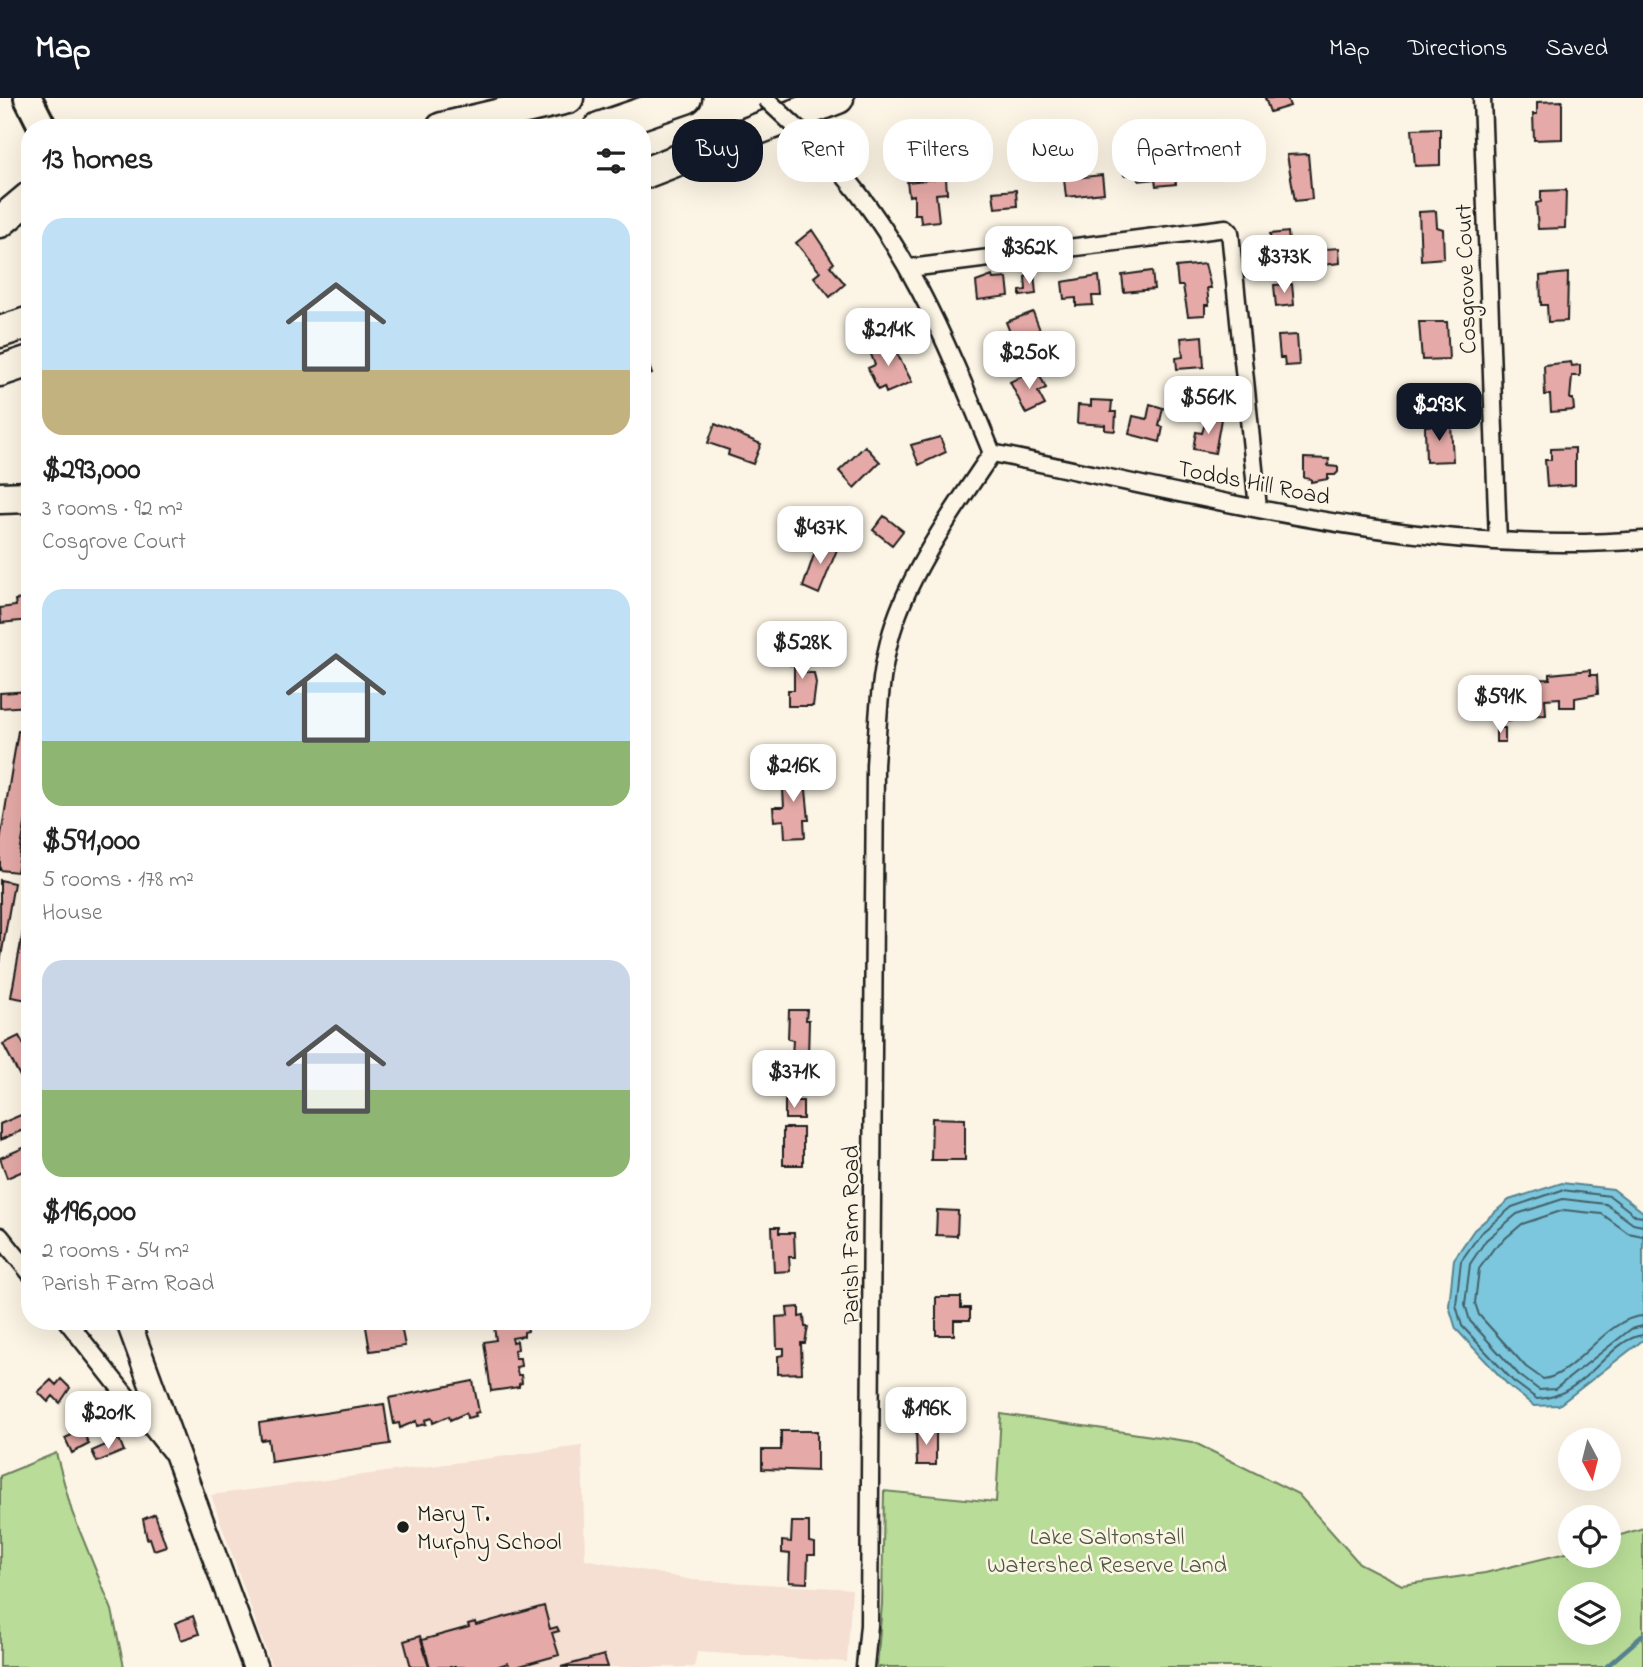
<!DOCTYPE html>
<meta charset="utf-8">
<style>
:root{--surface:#fff;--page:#f6f6f6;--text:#222;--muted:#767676;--accent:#111827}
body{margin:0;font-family:"Indie Flower",sans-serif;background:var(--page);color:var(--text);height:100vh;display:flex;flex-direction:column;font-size:26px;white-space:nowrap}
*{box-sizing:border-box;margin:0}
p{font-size:23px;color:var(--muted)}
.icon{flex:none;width:38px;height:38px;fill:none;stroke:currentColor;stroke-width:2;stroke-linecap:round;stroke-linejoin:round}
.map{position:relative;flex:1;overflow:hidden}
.side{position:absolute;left:21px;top:21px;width:630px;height:1211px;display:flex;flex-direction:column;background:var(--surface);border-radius:28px;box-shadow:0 7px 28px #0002}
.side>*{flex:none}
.banner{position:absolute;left:672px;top:21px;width:665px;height:63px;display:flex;gap:14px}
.needle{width:46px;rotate:173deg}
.tools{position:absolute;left:1558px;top:1330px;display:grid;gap:14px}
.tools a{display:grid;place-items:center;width:63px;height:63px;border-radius:50%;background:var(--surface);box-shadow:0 7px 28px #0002;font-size:35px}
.price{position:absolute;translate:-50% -60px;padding:0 16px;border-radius:14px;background:#fff;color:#222;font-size:23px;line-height:46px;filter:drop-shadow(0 2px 4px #0008)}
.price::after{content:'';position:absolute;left:50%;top:42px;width:21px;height:16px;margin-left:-10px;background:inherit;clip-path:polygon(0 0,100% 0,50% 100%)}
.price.active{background:var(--accent);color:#fff}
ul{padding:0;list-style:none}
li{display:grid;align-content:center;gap:14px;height:371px;padding:0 21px}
li span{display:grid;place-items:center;height:217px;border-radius:21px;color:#555}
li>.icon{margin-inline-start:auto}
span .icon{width:126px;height:126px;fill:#fffc;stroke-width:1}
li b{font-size:30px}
h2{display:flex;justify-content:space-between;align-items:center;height:84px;padding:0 21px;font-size:30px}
.tag{padding:0 24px;border-radius:28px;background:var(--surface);box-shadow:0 7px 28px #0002;font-size:24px;line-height:63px}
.tag.active{background:var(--accent);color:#fff}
header{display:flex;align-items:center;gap:42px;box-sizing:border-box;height:98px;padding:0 35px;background:var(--accent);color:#fff}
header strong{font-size:33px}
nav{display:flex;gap:38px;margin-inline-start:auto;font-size:24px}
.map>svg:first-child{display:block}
.built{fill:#f5ded2}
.green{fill:#b9dd98;stroke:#6a7c5a;stroke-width:2;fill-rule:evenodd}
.water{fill:#7cc7dd;stroke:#568390;stroke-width:2}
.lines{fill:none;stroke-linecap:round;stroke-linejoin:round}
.shore{stroke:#426069;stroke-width:2}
.stream{stroke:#568390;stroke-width:4.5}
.building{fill:#e5aaa7;stroke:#1c1c1c;stroke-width:2}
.minor-casing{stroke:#1c1c1c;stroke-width:21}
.secondary-casing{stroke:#1c1c1c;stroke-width:28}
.primary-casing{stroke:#1c1c1c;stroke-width:32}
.motorway-casing{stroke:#1c1c1c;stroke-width:35}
.minor{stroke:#fcf5e5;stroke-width:16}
.secondary{stroke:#fcf5e5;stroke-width:23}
.primary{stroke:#fcf5e5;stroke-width:26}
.motorway{stroke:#fcf5e5;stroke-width:30}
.minor-bridge-casing{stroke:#1c1c1c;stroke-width:21;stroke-linecap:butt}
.minor-bridge{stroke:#fcf5e5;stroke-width:16}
.poi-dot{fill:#1c1c1c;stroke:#fcf5e5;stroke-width:2.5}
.labels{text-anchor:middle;stroke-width:5;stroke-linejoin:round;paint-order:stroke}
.street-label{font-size:24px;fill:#1c1c1c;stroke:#fcf5e5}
.poi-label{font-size:24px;fill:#1c1c1c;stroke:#fcf5e5;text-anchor:start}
.park-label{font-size:24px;fill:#4b5641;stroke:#fcf5e5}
</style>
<header>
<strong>Map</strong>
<nav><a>Map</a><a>Directions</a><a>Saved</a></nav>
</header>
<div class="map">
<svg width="1643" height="1569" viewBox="0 0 1643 1569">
<rect width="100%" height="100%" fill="#fcf5e5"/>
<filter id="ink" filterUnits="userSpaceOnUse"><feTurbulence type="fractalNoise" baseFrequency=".0143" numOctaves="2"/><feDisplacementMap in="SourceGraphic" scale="14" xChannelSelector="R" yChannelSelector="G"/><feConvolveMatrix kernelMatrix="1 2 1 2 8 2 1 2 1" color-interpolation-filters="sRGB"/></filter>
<g filter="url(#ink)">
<!-- built -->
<path class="built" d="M582 1348 585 1461 692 1482 852 1491 847 1564 697 1554 694 1569H272L211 1397Z"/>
<!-- green -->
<path class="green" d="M1001 1316 1193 1344 1298 1396 1359 1465 1402 1487 1485 1475 1570 1454V1458H1608V1441L1643 1430V1569H877L882 1506 884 1393 996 1404ZM1570 1496H1608V1535H1570Z
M56 1355 72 1414 112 1512 124 1569H0V1378Z"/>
<!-- water -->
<path class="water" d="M1562 1085 1613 1091 1643 1114V1242L1559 1307 1534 1308 1509 1288 1456 1231 1449 1208 1454 1161 1474 1132 1509 1102Z"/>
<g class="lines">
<!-- shore -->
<path class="shore" d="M1643 1119 1636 1118 1610 1098 1562 1092 1512 1109 1480 1136 1461 1163 1456 1207 1462 1228 1513 1283 1537 1301C1586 1299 1608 1241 1643 1237
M1643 1128 1633 1126 1606 1106 1563 1101 1517 1116 1486 1142 1470 1166 1465 1206 1470 1223 1519 1277 1539 1292 1555 1291 1631 1231 1643 1228
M1643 1138 1628 1135 1602 1116 1564 1112 1522 1126 1494 1150 1479 1171 1475 1205 1479 1217 1526 1269 1543 1281C1574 1279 1606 1219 1643 1218"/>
<!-- stream -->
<path class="stream" d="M1606 1569 1643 1537"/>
</g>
<!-- building -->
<path class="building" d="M1265 0H1287L1290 8 1270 14Z
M1562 3V41L1534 42 1533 16H1537V4Z
M1440 30V67L1415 68 1412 31Z
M1173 55 1176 86 1156 88 1155 81 1139 83 1138 76 1124 77 1123 63Z
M1308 56 1312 101 1295 103 1287 57Z
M1102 77 1104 95 1066 99 1064 81Z
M946 80 947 95 936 96 939 123 921 125 920 116H914V97L909 98 907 84Z
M1016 92 1017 108 995 110 993 94Z
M1566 92 1565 130 1538 131 1536 105 1541 104V93Z
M1436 113 1437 129 1443 131 1444 160 1421 162 1419 114Z
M812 132 834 165 830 168 845 186 830 199 814 179 820 174 796 145Z
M1288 134 1290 155 1272 157 1270 136Z
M1339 150 1340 165 1313 168 1311 152Z
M1205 166 1211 190H1207L1209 207H1205V217L1188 218 1183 188H1178L1176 169Z
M1152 173 1154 191 1124 194 1122 177Z
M1034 175 1036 196 1020 198V193L1026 192 1025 179Z
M1568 175 1567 223 1548 224 1547 207H1541L1540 178Z
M992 178 993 181 1007 180 1009 198 978 202 976 184Z
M1099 178 1101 198H1092L1093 207 1076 208V200L1064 201 1062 184Z
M1292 186 1294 207 1276 209 1274 187Z
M1033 214 1040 232 1036 233 1041 248 1023 254 1018 241 1013 242 1006 224Z
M1419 224H1447L1449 261 1422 262Z
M1297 237 1299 267 1285 268 1284 260H1280L1278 238Z
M1202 238 1204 269 1177 271 1176 260 1183 259 1181 240Z
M890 242 912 284 886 295 884 289 878 292 868 270 875 267 869 251Z
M642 248 652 276 642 279Z
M1571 264 1572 268 1580 267V278H1572L1570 301H1573L1574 312 1551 314 1550 297H1545L1544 267Z
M1037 271 1046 290 1038 294 1045 307 1026 316 1010 284Z
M1091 302 1112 303 1111 314H1116L1115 333 1105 332V327L1077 325 1078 307 1091 308Z
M1150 306 1163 310 1159 328 1163 329 1160 344 1129 336 1133 318 1147 321Z
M1207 319 1221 321 1215 355 1193 351 1196 334 1202 335Z
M715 326 761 346 753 366 728 357 729 352 708 345Z
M1451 326 1453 363 1426 364 1425 328Z
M940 339 946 354 919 367 911 347Z
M865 348 880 364 854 390 839 373Z
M1575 350V387L1547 389 1545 362H1551V351Z
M1304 360 1329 361 1328 368 1338 369V374L1335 377H1328V381L1311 384V381L1304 380Z
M884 418 903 433 892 447 873 432Z
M819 442 838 449 819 496 803 489Z
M30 500V522L1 525 0 510 16 508 15 502Z
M790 552H809L806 575H814L816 585 813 608H788V592H794V567H790Z
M1590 572V577H1597L1598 596 1575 600V609H1560V600L1545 601 1546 617 1511 618V623L1493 624 1492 599 1526 597 1525 582 1550 581V576Z
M30 593V608L0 610V595Z
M1496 630H1505V644H1496Z
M18 633 30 635V697L17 774 0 772V743Z
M804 672 809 722H804L805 739 785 740 784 722 774 723 773 709H784L782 673Z
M0 782 14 785 0 865Z
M30 795V892L28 902 11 899Z
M789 912H807L806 922H809L808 959 792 958 793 942 788 941Z
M19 938 30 958V985L25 988 3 946Z
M785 1003H803V1021H785Z
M30 1013V1029L0 1042V1026Z
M932 1020 965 1021V1062H931Z
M783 1030H803V1067H783Z
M30 1047V1070L7 1080 0 1060Z
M937 1112 958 1113 957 1138 936 1137Z
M772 1129H779V1135H794L795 1159H789L790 1173 774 1174Z
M936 1199H961V1210H970V1222H954V1237H936Z
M799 1209V1219L804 1218 805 1229H808L805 1245H801L802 1275 778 1276V1258L784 1257V1250H777L776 1219 788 1218 787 1210Z
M365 1223H400L405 1248 370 1253Z
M493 1223 527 1225 528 1233 524 1234V1238L512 1240 513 1244 517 1243 518 1251 514 1252 515 1260H520L521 1268 516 1269 518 1277H521L522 1285 519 1286V1289L491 1293 484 1244 496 1242Z
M61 1281 70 1290 60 1305 53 1298 48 1304 38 1294 51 1282 56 1287Z
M473 1283 479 1314 475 1315 476 1318 467 1320 466 1315 450 1322 449 1318 433 1325 432 1320 425 1322 426 1326 417 1328 416 1323 400 1330 399 1325 394 1326 389 1300Z
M384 1306 390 1346 271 1364 268 1341 261 1342 259 1325Z
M916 1331H936V1367H917Z
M82 1332 89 1346 72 1355 65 1340Z
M781 1333H817V1373L762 1371V1352H781Z
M119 1341 124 1353 97 1364 92 1353Z
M155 1416 166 1448 154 1452 150 1440 147 1441 143 1421Z
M792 1424H809V1444L815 1445V1457H808L807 1485 789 1484 790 1456 782 1455V1443L791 1444Z
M544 1508 550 1531 557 1529 559 1533 552 1535 559 1557 516 1569H510L508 1565 496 1569H430L422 1542 469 1529 468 1526 475 1524 476 1527Z
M193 1518 199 1536 181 1542 175 1525Z
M420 1538 429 1569H411L404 1543Z
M604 1557 608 1569H561Z"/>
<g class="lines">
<defs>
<path id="minor" d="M1482 0 1498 443
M827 58C907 144 948 248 992 355
M910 170 1226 130 1230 134 1258 410
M992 355C1203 398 1426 460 1643 442
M0 1138 30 1175
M67 1223 170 1353
M865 1569 869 1527 875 667C878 626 879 583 889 544 905 479 955 410 992 355"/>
<path id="secondary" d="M128 1223 255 1569"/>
<path id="primary" d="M28 0 43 30"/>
<path id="motorway" d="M442 30 568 0
M599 30 686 0
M642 76 838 0
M0 124 30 99
M0 234 30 224
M0 273 30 263
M0 400 30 399"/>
</defs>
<!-- minor casing -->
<use href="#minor" class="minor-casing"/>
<!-- secondary casing -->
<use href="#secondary" class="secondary-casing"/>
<!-- primary casing -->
<use href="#primary" class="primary-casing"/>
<!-- motorway casing -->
<use href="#motorway" class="motorway-casing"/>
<!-- minor -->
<use href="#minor" class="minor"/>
<!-- secondary -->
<use href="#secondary" class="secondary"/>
<!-- primary -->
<use href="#primary" class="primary"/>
<!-- motorway -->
<use href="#motorway" class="motorway"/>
<defs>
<path id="minor-bridge" d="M765 0 827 58"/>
</defs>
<!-- minor-bridge casing -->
<use href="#minor-bridge" class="minor-bridge-casing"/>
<!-- minor-bridge -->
<use href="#minor-bridge" class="minor-bridge"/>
</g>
</g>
<!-- markers -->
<circle class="poi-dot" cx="403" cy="1429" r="7"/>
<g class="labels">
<!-- street labels -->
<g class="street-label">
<text transform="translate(1465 181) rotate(-92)" y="8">Cosgrove Court</text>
<text transform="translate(1254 384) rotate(11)" y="8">Todds Hill Road</text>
<text transform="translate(850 1137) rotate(-90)" y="8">Parish Farm Road</text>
</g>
<!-- poi labels -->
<g class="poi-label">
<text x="417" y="1423">Mary T.<tspan x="417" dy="28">Murphy School</tspan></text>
</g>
<!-- park labels -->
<g class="park-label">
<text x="1107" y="1446">Lake Saltonstall<tspan x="1107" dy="28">Watershed Reserve Land</tspan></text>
</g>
</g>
</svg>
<div class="tools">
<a><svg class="needle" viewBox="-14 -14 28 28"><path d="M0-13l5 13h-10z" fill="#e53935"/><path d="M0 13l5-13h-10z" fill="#767676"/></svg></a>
<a><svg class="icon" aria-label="locate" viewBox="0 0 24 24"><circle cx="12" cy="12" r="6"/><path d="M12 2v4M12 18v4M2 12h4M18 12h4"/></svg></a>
<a><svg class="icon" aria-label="layers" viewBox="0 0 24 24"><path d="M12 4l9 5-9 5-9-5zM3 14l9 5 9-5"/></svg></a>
</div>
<b class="price" style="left:1029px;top:188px">$362K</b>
<b class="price" style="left:1284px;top:197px">$373K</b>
<b class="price" style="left:888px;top:270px">$214K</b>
<b class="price" style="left:1029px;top:293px">$250K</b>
<b class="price" style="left:1208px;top:338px">$561K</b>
<b class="price active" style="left:1439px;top:345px">$293K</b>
<b class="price" style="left:820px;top:468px">$437K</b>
<b class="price" style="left:802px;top:583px">$528K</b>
<b class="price" style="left:1500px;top:637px">$591K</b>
<b class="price" style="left:793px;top:706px">$216K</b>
<b class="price" style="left:794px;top:1012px">$371K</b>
<b class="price" style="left:926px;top:1349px">$196K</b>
<b class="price" style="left:108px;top:1353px">$201K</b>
<div class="banner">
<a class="tag active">Buy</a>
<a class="tag">Rent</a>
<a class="tag">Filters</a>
<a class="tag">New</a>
<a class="tag">Apartment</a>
</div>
<section class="side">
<h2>13 homes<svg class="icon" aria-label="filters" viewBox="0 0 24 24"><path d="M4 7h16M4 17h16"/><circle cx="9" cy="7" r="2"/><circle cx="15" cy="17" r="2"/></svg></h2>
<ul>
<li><span style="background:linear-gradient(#bfe0f5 70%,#c2b280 0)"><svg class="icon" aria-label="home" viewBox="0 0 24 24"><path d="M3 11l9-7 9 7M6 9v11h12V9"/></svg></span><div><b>$293,000</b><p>3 rooms · 92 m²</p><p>Cosgrove Court</p></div></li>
<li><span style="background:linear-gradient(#bfe0f5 70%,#8fb573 0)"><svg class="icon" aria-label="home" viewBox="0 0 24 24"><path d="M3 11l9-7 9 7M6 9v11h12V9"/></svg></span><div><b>$591,000</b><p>5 rooms · 178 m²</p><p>House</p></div></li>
<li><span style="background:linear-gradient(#c9d6e8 60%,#8fb573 0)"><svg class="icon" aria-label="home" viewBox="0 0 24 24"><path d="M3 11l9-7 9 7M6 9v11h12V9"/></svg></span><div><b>$196,000</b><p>2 rooms · 54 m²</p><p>Parish Farm Road</p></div></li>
</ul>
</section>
</div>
